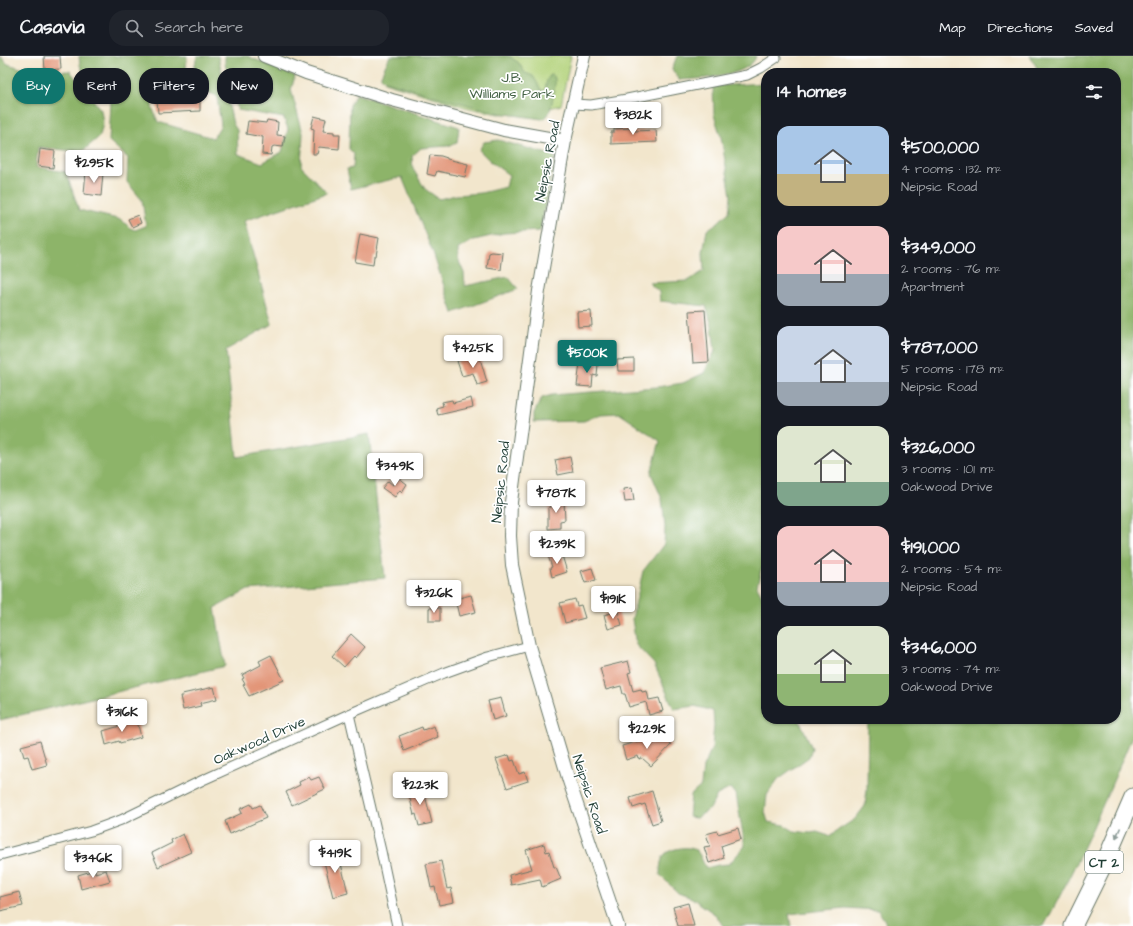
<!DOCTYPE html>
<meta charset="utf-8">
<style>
:root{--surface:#171b24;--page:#20242c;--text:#f1f3f6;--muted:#9ea1a6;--line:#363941;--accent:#0f766e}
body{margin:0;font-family:"Architects Daughter",sans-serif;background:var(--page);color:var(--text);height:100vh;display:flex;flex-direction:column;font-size:15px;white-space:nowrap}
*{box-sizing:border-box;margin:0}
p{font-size:13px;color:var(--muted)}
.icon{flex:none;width:22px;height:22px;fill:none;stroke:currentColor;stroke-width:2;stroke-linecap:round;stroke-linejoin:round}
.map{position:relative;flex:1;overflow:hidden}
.side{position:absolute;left:761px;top:12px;width:360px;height:656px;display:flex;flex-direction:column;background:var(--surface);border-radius:16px;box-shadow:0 1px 3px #0004}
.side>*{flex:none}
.banner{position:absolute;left:12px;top:12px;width:380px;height:36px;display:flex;gap:8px}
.price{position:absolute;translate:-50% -34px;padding:0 9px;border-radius:4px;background:#fff;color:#222;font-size:13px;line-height:26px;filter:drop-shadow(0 1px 2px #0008)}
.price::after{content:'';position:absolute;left:50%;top:24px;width:12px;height:9px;margin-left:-6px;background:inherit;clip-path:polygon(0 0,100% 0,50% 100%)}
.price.on{background:var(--accent);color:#fff}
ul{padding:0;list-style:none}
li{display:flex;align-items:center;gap:12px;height:100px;padding:0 16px}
li span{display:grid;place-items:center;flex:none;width:112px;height:80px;border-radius:12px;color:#555}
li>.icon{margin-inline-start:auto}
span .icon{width:48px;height:48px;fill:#fffc;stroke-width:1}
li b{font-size:17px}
h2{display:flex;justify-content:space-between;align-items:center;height:48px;padding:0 16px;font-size:17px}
.pill{padding:0 14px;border-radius:16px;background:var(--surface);box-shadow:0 1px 3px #0004;font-size:14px;line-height:36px}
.pill.on{background:var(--accent);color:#fff}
header{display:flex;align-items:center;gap:24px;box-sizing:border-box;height:56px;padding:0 20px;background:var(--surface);border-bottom:1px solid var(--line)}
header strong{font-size:19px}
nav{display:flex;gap:22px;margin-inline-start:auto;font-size:14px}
.search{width:280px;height:36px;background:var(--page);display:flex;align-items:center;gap:10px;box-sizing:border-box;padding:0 14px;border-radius:16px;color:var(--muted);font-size:15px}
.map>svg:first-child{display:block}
.green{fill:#b2d279;stroke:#688856}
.forest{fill:#8db469;stroke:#56784e}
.building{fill:#e29477}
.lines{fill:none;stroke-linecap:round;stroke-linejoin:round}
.minor-casing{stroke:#697869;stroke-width:11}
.tertiary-casing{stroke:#697869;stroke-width:14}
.motorway-casing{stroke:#697869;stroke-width:19}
.minor{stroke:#fff;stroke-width:9}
.tertiary{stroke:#fff;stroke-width:12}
.motorway{stroke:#fff;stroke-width:17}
.oneway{fill:#8f9e9a}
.labels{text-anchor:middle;stroke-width:3.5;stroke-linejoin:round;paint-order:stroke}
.shield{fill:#fff;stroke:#627771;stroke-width:1}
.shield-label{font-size:13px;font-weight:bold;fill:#1f3d34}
.park-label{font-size:14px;fill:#446245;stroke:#fff}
.street-label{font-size:14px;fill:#1f3d34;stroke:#fff}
</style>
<header>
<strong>Casavia</strong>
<div class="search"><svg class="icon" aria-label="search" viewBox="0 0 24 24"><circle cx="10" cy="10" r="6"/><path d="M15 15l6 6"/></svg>Search here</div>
<nav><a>Map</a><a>Directions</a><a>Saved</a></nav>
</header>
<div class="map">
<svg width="1133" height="870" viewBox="0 0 1133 870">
<rect width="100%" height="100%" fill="#fff"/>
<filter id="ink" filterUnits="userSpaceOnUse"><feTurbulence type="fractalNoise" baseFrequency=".025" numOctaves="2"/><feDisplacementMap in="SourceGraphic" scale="8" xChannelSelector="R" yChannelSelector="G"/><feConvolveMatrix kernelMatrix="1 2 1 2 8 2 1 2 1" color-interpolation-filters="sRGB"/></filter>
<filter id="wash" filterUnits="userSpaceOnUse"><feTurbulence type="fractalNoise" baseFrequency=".012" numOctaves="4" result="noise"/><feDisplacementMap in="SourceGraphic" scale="16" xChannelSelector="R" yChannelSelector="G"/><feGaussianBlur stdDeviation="0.9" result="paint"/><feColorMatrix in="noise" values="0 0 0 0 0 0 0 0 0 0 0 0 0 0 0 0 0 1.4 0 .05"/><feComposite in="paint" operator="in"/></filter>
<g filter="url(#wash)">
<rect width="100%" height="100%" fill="#f2e6cc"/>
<!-- green -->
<path class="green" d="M393 0H571L561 49 531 57 498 58 465 51 384 26Z"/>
<!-- forest -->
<path class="forest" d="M0 0 8 8 33 16 70 15 101 54 103 67 100 80 82 96 38 91 36 111 66 116 79 154 122 164 130 172 135 174 146 170 142 144 127 126 128 102 109 85 111 46 97 29 92 28 86 23 80 9 79 0H187L186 14 196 32 153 35 152 51 158 66 213 82 221 69 217 41 207 35 194 13 197 0H218L233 68 237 74 238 98 262 107 282 96 288 73 284 62 238 54 225 8V0H247L295 20 291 34 303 77 301 110 327 137 244 165 272 268 226 294 237 401 369 378 385 522 248 534 215 552 225 610 0 664Z
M390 0H508L518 6 525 17 533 20 542 35 545 33 547 24 551 18C553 20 554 20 555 23 556 28 551 57 547 60 545 62 544 62 542 63L499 57 442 42 385 25 381 21V19Z
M677 0H756C751 21 697 23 679 24L672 13Z
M1030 0H1133V678C1106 743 1078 808 1044 870H886L885 865 878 854 845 852 789 858 791 870H723L716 859 692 842 678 837 660 819C660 813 660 804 665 798 671 792 691 789 697 795 701 800 703 807 706 812L718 809 729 808 745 790 736 738 731 732 717 739 710 753 696 762 689 761 691 739 701 730 703 711 712 692 714 669 713 655 695 650 674 653 654 608 636 589 632 563 643 515 664 488 665 471 662 443 651 417 660 385 619 357 601 358 584 365 534 366V357L542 342 552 339 657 331 683 327 704 317 715 295 712 270 706 250 660 245 659 236 649 227 688 225 704 215 703 197 707 174 717 167 729 156 731 140 721 81 714 59 713 30 766 27V507L761 514 757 530 766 548V663H799L812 692 809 701 778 723 767 739 765 756 768 766 784 769 794 775 810 777 817 776 829 780 855 763 865 750 867 733 868 663H1116V17H1040Z
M356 38 459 71 457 87 448 90 421 92 412 100 413 113 425 133 439 143 456 139 481 137 506 131 509 119 491 106 479 94 484 86 498 84 555 100 540 175 504 177 474 184 458 193V203L464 217 465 230 508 221 518 233 453 257 433 197 402 121 351 133 347 113 353 112 354 98 349 93 350 49Z"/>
<g id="blocks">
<!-- building -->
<path class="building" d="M44 0H60L61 13 45 14Z
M186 42V43L200 42V55L158 57 157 43Z
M314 60 326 63 323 75 334 76V78H340L339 93 319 91 317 98H313L314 73 311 72Z
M267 64 278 66 277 79 285 80 283 91 274 90 272 91 271 99 262 98 263 81 246 78 248 65 266 67Z
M632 72 635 73V75L656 74 657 86 611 88V76H614V73Z
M40 93 55 95 53 112 38 110Z
M430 99 441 100 447 102V103L468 108 465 121 437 115 435 120 427 118Z
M86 115 103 117 101 140 84 138Z
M138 159 141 167 132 171 128 163Z
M360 178 379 182 376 200H374L373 209 355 206Z
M492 196 503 197 501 214 487 212 489 197Z
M705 254 709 306 693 307 689 255Z
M591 255 592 270 578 271 577 256Z
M479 299 487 326 477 329 473 317 462 320 457 305Z
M634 303V315H618L617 304Z
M580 307 598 308 597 320 593 319 592 331 577 330Z
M471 342 473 351 438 359 436 352 443 350 442 346 452 344 453 347Z
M570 401 573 416 558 419 555 404Z
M399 422 407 428 402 436 400 434 395 441 382 432 388 425 393 429Z
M632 432 634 445 625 446 623 433Z
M551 445H564L565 464 560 465V472L548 473V452L551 451Z
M561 496 567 516 552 521 550 512 552 511 548 500Z
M592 512 596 524 585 527 581 515Z
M471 539 476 556 459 560 455 543Z
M575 543 577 550 581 549 585 562 565 567 560 547Z
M429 552H440V565H429Z
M618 555 622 569 608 573 604 559Z
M351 578 365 591 356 602 354 600 344 611 332 600Z
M271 599 284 624 249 640 243 629 245 628 242 623 244 622 242 619 261 609 259 605Z
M628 605 631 616 628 617 633 635 641 633 642 636 647 635 649 644 659 642 663 655 649 659 646 646 629 651 625 638H623L621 630 606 634 600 612Z
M214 631 217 643 200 647 201 650 183 654 180 640H183L182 638Z
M501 642 506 660 493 664 488 645Z
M137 665 141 681 120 687 119 685 106 689 103 675Z
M434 670 438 681 404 695 399 680 422 671 423 674Z
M662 678 671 689 651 710 642 702 639 703 638 700 626 704 622 690 649 682 651 688Z
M40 685 47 709 32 713 28 700 24 701 21 690Z
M509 699 511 705 514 704 519 718 525 716 528 725 507 732 496 703Z
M309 721 311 724 319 721 325 733 292 749 286 736 300 729 299 726Z
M423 731 432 767 419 770 416 758 414 759 408 735Z
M652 735 661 765 652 768 645 748 633 752 630 742Z
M251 748 253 752 260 749 266 762 230 778 225 765 242 757 240 753Z
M738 772 741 783 721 790 724 802 709 807 704 791 710 790 706 778 717 775 718 778Z
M183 778 191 796 158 811 152 797 172 787 171 784Z
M544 788 546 796 549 795 554 811H556L561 823 542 831 540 823 511 829 509 819 532 813 526 794Z
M338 795 348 837 333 841 322 798Z
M441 805 447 833 451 832 454 846 439 849 435 831 431 832 426 808Z
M95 814V817L106 814 110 825 81 833 78 819Z
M19 836 23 850 0 855V841Z
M688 847 694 870H678L673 851Z"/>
</g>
</g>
<g filter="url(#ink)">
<use href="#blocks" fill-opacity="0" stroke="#697869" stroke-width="1"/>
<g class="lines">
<defs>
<path id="minor" d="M574 48 591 49 627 43 747 19 761 12 776 2
M349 658 381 795 397 870
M0 799 91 775 121 764 203 724 349 658 444 617 488 601 529 590"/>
<path id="tertiary" d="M264 0 306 17 392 44 504 74 565 85
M584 0 565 85 539 235 511 446 510 480 512 509 529 590 569 725 618 870"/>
<path id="motorway" d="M1073 870 1108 799 1133 741"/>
</defs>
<!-- minor casing -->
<use href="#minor" class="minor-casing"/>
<!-- tertiary casing -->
<use href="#tertiary" class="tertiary-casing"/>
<!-- motorway casing -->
<use href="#motorway" class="motorway-casing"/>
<!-- minor -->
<use href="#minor" class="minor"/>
<!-- tertiary -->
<use href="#tertiary" class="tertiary"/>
<!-- motorway -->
<use href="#motorway" class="motorway"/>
</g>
<!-- one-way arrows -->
<defs><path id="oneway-solid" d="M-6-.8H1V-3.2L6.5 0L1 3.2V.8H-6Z"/></defs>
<use class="oneway" href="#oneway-solid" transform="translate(1118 777) rotate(114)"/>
</g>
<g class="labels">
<!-- shield labels -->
<rect class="shield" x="1085" y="795" width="38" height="22" rx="3"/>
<g class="shield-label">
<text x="1104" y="811">CT 2</text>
</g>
<!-- park labels -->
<g class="park-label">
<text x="512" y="26">J.B.<tspan x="512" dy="16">Williams Park</tspan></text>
</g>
<!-- street labels -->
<g class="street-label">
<text transform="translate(547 105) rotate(-79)" y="5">Neipsic Road</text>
<text transform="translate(500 426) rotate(-84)" y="5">Neipsic Road</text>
<text transform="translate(259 684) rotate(-24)" y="5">Oakwood Drive</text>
<text transform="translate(590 738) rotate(72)" y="5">Neipsic Road</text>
</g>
</g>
</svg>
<b class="price" style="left:633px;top:80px">$382K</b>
<b class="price" style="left:94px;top:128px">$295K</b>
<b class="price" style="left:473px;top:313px">$425K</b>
<b class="price on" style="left:587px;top:318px">$500K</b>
<b class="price" style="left:395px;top:431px">$349K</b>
<b class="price" style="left:556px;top:458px">$787K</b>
<b class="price" style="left:557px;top:509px">$239K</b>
<b class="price" style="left:434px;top:558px">$326K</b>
<b class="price" style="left:613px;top:564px">$191K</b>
<b class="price" style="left:122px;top:677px">$316K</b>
<b class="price" style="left:647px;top:694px">$229K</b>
<b class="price" style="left:420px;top:750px">$223K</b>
<b class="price" style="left:335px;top:818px">$419K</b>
<b class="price" style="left:93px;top:823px">$346K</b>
<div class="banner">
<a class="pill on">Buy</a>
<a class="pill">Rent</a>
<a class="pill">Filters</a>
<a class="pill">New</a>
</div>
<section class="side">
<h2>14 homes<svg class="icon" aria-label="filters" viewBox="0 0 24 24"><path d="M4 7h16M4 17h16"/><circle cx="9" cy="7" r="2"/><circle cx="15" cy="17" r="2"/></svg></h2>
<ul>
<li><span style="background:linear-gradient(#a9c7e8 60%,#c2b280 0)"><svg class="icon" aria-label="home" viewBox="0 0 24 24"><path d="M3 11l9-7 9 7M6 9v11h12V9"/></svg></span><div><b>$500,000</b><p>4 rooms · 132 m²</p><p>Neipsic Road</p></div></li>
<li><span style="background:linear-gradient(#f6c9c9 60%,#9aa5b1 0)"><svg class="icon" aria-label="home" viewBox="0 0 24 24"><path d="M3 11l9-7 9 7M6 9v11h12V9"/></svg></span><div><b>$349,000</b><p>2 rooms · 76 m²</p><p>Apartment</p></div></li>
<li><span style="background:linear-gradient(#c9d6e8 70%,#9aa5b1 0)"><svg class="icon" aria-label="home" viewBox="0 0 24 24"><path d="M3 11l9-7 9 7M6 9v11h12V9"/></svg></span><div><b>$787,000</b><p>5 rooms · 178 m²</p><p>Neipsic Road</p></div></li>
<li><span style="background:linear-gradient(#dfe7d0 70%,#7fa58c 0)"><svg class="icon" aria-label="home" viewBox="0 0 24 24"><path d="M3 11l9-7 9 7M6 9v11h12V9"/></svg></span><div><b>$326,000</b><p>3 rooms · 101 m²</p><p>Oakwood Drive</p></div></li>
<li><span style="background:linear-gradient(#f6c9c9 70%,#9aa5b1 0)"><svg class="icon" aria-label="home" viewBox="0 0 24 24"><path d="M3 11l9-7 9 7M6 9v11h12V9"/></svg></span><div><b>$191,000</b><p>2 rooms · 54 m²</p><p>Neipsic Road</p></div></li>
<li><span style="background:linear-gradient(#dfe7d0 60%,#8fb573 0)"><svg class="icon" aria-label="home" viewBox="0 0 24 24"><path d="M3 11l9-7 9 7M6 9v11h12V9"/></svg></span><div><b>$346,000</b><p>3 rooms · 74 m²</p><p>Oakwood Drive</p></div></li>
</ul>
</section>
</div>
